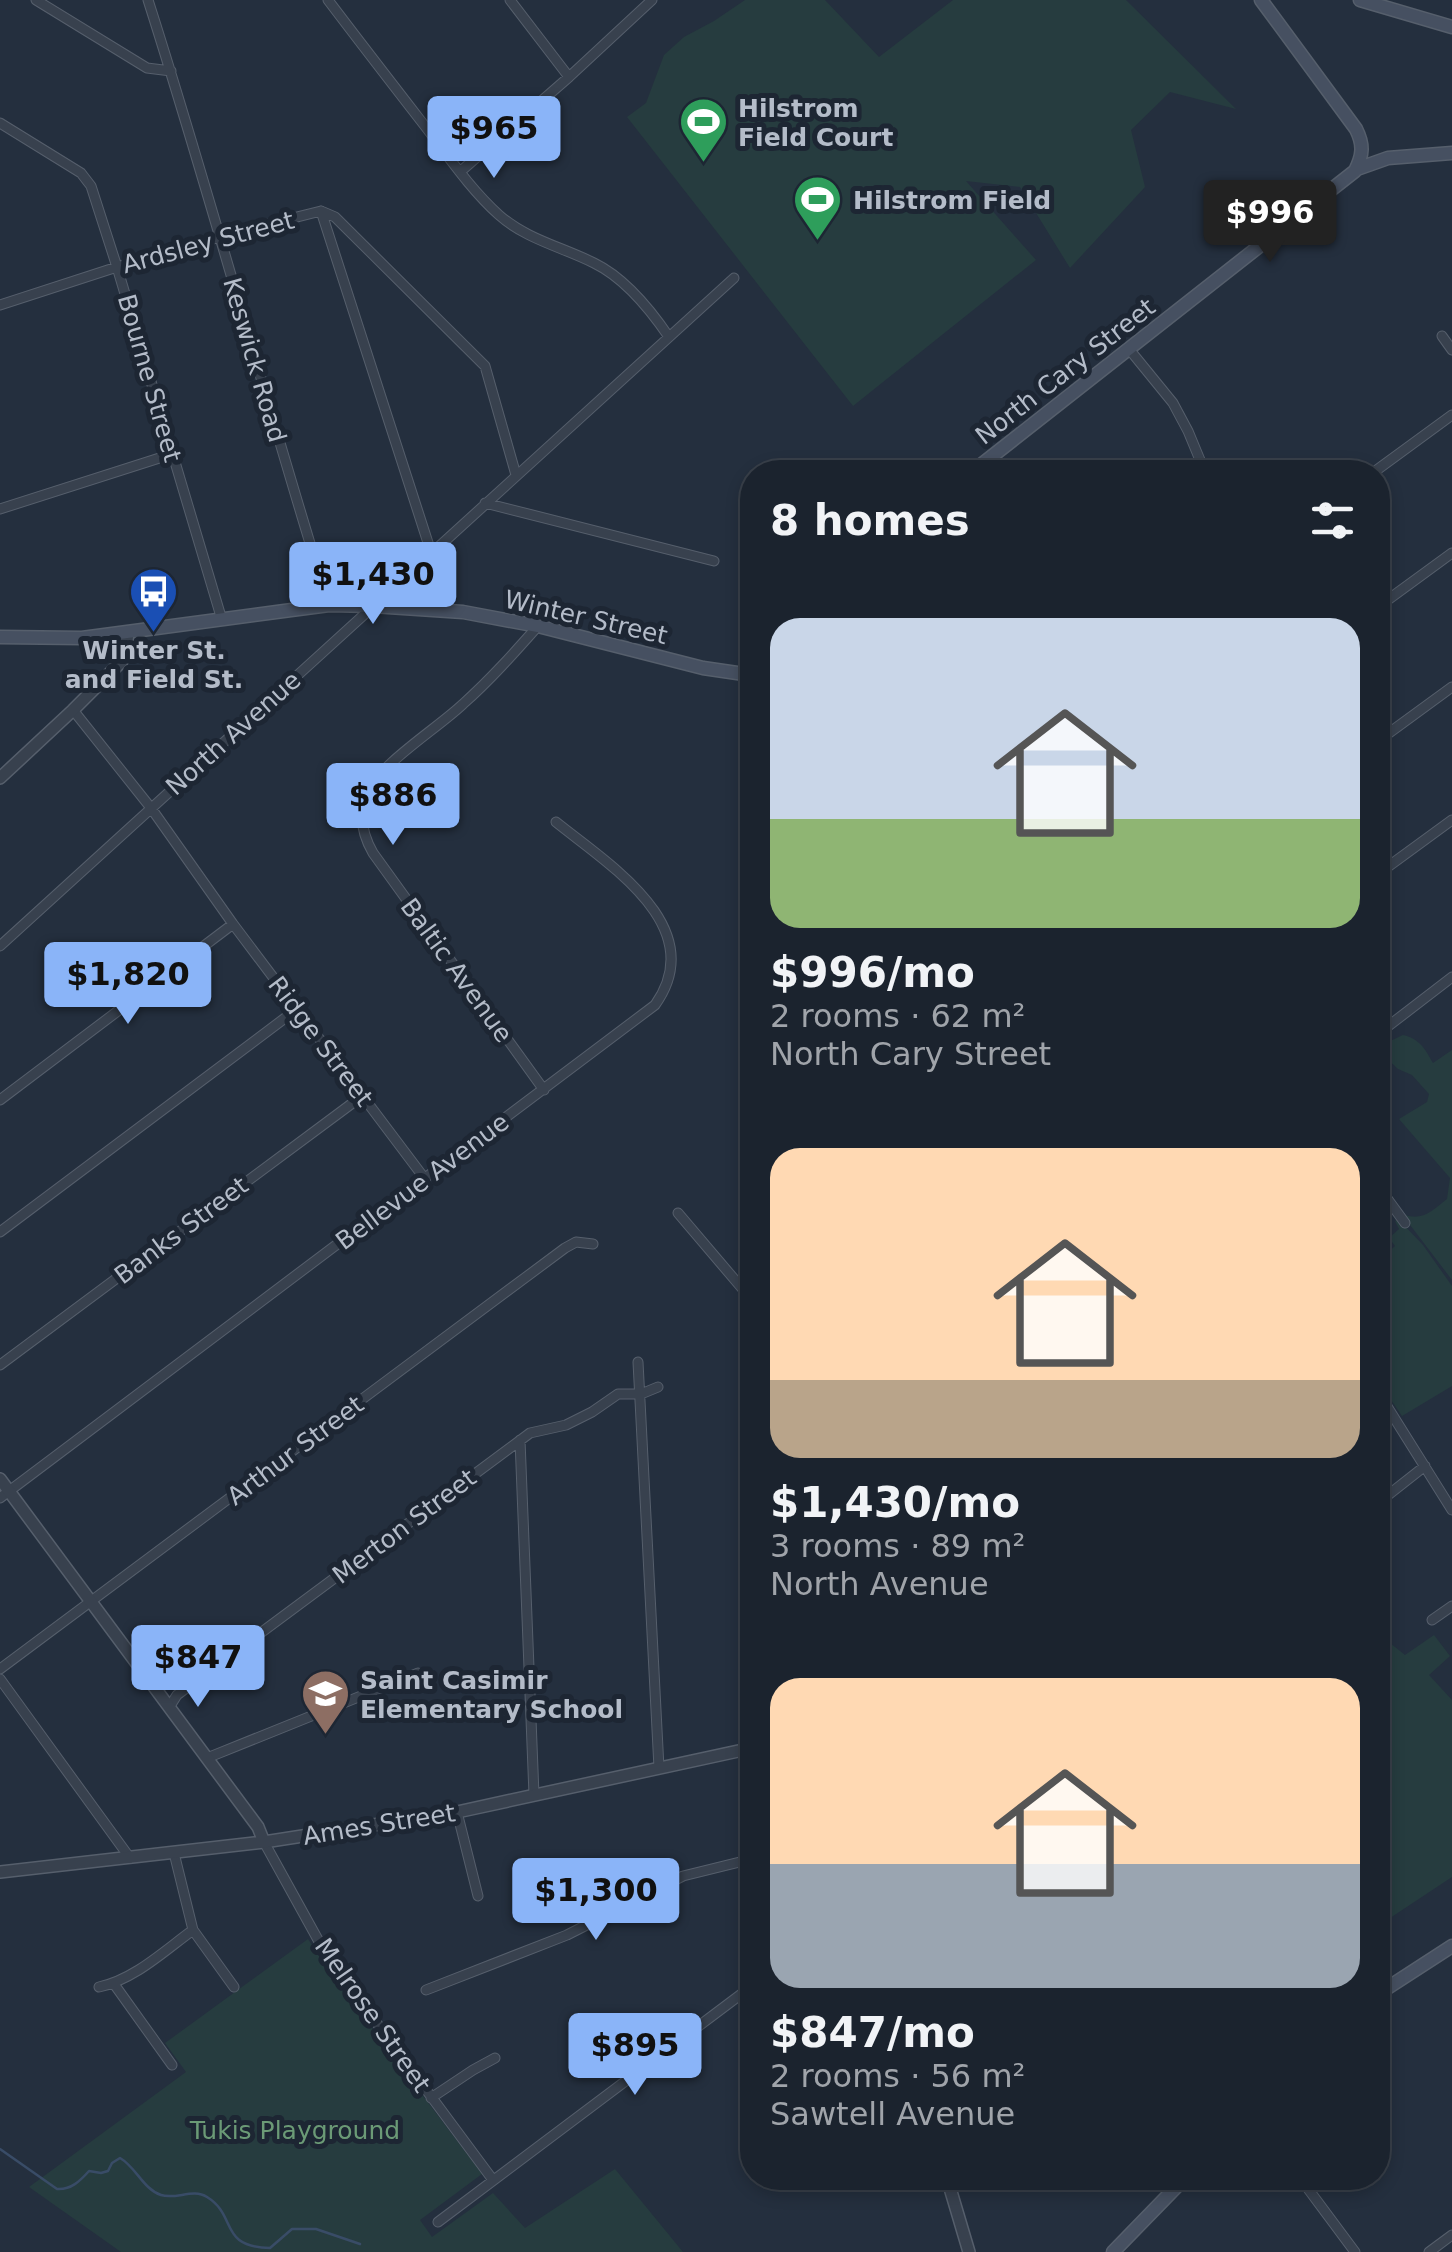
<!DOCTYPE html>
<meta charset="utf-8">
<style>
:root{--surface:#1b232e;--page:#282f3a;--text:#f1f3f6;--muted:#a0a4aa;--line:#39404a;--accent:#8ab4f8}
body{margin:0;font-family:"DejaVu Sans",sans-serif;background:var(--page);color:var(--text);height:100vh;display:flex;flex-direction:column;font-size:38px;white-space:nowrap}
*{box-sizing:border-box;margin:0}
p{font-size:32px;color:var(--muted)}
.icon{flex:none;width:55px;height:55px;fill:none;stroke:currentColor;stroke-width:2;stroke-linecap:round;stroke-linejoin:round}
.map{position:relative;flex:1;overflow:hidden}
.drawer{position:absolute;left:740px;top:460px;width:650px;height:1730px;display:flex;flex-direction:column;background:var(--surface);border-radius:40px;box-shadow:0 5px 15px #0003,0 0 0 2px var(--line)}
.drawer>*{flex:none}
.price{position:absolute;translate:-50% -85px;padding:0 22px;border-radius:10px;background:var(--accent);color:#111;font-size:32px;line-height:65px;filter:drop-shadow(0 2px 5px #0008)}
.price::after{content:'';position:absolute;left:50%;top:60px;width:30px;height:22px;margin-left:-15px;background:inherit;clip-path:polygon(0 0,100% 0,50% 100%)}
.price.active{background:#222;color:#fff}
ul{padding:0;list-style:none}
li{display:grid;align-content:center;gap:20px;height:530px;padding:0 30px}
li span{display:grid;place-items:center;height:310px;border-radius:30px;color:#555}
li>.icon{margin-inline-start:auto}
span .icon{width:180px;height:180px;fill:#fffc;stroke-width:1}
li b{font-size:42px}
h2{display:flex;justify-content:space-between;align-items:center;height:120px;padding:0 30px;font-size:42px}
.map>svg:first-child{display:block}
.green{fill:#263c3f}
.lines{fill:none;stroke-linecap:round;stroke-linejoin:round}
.stream{stroke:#394c67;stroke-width:2.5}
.minor-casing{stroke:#565f6c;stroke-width:11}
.tertiary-casing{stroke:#565f6c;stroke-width:14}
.secondary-casing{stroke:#565f6c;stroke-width:15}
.minor{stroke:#38414e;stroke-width:9}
.tertiary{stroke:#38414e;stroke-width:11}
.secondary{stroke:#465061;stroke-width:12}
.labels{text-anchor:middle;stroke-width:10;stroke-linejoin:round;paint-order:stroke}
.poi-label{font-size:25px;font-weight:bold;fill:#b4bcc9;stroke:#1d2633;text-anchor:start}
.street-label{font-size:25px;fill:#b4bcc9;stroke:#1d2633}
.park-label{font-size:25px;fill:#6b9a76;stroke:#1d2633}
</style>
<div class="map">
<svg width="1452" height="2252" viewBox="0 0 1452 2252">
<rect width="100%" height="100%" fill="#242f3e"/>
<!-- green -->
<path class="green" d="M745 0H825L879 57 953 0H1126L1236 109 1170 92 1131 130 1145 187 1070 268 1020 187 966 181 1036 260 853 406 627 117 646 103 664 55 684 37 714 21Z
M1403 1035C1420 1039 1425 1049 1433 1063L1452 1050V1280L1404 1217 1405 1215C1423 1221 1433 1210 1447 1199L1450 1178 1399 1119 1427 1102 1429 1094 1412 1075 1398 1069 1382 1054 1386 1043Z
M1398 1219 1423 1245 1452 1286V1386L1402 1416 1378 1381V1261L1395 1246 1389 1238 1399 1229 1395 1221Z
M1384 1589 1391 1604 1385 1639 1405 1655 1434 1635 1450 1656 1429 1675 1452 1700V1877L1378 1926V1593Z
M308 1939 328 1970 482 2174 420 2220 432 2237 493 2193 525 2228 615 2169 683 2252H121L29 2187 186 2072 165 2043Z"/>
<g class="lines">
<!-- stream -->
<path class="stream" d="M0 2149 57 2189C71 2190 80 2181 89 2171L101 2173 108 2171 112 2163 120 2158C136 2167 143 2189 161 2195 176 2200 193 2188 207 2197 238 2216 218 2247 270 2248L292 2229H316L360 2244"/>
<defs>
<path id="minor" d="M36 0 147 68 171 71
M148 0C212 200 266 404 329 605
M328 0C359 41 390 81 421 121 446 153 469 188 499 215 526 239 562 247 594 263 625 278 650 309 669 337
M510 0 569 77
M0 123 81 173 91 186 117 267 222 620
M461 171 569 77 652 0
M321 211 431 552
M0 305 117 267 237 232 321 211 335 217 485 366 516 475
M1442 336 1452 350
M1129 349 1173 403 1188 431 1205 472
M1374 472 1452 415
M485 503 714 561
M0 509 172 454
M1378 607 1452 553
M538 626C514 653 490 680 463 704 438 728 379 764 367 794 358 815 362 834 373 853L544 1090
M73 710 151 808 233 924 425 1179
M1378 741 1452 687
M1378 874 1452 820
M0 946 734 278
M1378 1034 1452 977
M0 1100 233 924
M1378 1186 1405 1223
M678 1213 752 1300
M0 1232 297 1009
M638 1362 659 1768
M0 1365 362 1096
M1378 1392 1452 1510
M520 1440 534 1795
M0 1498 655 1005C711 927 608 864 556 822
M1378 1503 1425 1466
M1432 1620 1452 1606
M0 1669 565 1248 576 1242 593 1244
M0 1679 130 1858
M170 1706 177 1695 530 1433 566 1425 592 1412 618 1394H641L658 1387
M207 1758 418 1673
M457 1812 478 1896
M264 1842 327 1956 493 2180
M174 1853 193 1930 234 1987
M114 1984 172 2065
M99 1987C135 1979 164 1951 193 1930
M426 1990 567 1935 683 1876 752 1859
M431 2098 473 2070 495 2058
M1300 2178 1355 2252
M438 2222 752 1986
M1429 2252 1452 2235"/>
<path id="tertiary" d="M744 674 746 687 752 700
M0 778 73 710 122 661 126 650 128 632
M0 1479 258 1827 264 1842
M0 1872 264 1842 457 1812 752 1748
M947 2178 969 2252"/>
<path id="secondary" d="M1360 0 1452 27
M1357 169 1388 158 1452 153
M972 472 1355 171C1363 155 1364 145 1356 129L1261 0
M0 637 82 638 329 605 373 606 463 612 538 626 703 668 744 674 752 649
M1378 1994 1452 1946
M1113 2252 1185 2178"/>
</defs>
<!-- minor casing -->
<use href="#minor" class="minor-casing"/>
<!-- tertiary casing -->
<use href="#tertiary" class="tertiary-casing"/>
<!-- secondary casing -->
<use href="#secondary" class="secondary-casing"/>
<!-- minor -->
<use href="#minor" class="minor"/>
<!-- tertiary -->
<use href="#tertiary" class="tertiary"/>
<!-- secondary -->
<use href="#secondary" class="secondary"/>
</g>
<!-- icons -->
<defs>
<symbol id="stadium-pin" viewBox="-11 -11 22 30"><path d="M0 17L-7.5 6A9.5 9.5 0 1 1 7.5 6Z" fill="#2e9e5b" stroke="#1d2633"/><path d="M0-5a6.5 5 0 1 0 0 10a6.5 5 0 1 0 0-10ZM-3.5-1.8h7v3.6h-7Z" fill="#fff"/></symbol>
<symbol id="bus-pin" viewBox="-11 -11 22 30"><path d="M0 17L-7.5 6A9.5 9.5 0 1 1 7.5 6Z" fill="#1a4fb4" stroke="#1d2633"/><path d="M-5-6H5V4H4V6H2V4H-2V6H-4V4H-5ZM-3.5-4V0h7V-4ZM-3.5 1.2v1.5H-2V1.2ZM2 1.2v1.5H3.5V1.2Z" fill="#fff"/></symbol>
<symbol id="school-pin" viewBox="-11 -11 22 30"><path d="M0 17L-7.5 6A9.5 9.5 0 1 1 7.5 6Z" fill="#8d6e63" stroke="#1d2633"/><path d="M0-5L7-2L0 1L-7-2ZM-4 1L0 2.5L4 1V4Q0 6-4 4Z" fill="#fff"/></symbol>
</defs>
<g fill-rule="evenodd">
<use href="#stadium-pin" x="676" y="94" width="55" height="75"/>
<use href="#stadium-pin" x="790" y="172" width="55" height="75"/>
<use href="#bus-pin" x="126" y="564" width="55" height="75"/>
<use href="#school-pin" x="298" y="1666" width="55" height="75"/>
</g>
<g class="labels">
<!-- poi labels -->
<g class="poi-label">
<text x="738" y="117">Hilstrom<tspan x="738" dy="29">Field Court</tspan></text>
<text x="853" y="209">Hilstrom Field</text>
<text x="154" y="659" text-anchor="middle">Winter St.<tspan x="154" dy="29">and Field St.</tspan></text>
<text x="360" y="1689">Saint Casimir<tspan x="360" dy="29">Elementary School</tspan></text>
</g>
<!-- street labels -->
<g class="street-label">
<text transform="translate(208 242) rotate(-15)" y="9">Ardsley Street</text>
<text transform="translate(255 360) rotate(74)" y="9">Keswick Road</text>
<text transform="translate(1065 371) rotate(-38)" y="9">North Cary Street</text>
<text transform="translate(150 378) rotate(74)" y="9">Bourne Street</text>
<text transform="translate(586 617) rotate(13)" y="9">Winter Street</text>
<text transform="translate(233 733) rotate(-42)" y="9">North Avenue</text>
<text transform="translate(457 970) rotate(54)" y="9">Baltic Avenue</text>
<text transform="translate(321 1041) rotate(53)" y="9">Ridge Street</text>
<text transform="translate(422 1181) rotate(-37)" y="9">Bellevue Avenue</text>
<text transform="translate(181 1230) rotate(-37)" y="9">Banks Street</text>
<text transform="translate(295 1450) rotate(-37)" y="9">Arthur Street</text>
<text transform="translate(404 1526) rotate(-37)" y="9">Merton Street</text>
<text transform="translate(379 1824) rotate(-9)" y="9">Ames Street</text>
<text transform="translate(373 2015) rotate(55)" y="9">Melrose Street</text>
</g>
<!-- park labels -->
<g class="park-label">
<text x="295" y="2139">Tukis Playground</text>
</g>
</g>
</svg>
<b class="price" style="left:494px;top:181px">$965</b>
<b class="price active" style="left:1270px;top:265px">$996</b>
<b class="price" style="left:373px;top:627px">$1,430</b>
<b class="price" style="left:393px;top:848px">$886</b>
<b class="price" style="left:128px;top:1027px">$1,820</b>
<b class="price" style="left:198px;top:1710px">$847</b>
<b class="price" style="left:596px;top:1943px">$1,300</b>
<b class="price" style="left:635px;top:2098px">$895</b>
<section class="drawer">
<h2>8 homes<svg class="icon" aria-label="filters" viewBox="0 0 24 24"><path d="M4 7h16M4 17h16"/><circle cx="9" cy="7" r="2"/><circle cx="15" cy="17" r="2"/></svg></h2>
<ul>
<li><span style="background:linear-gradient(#c9d6e8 65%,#8fb573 0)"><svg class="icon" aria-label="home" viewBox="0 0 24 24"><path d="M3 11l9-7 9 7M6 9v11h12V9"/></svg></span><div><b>$996/mo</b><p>2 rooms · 62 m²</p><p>North Cary Street</p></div></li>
<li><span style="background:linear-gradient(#ffd9b3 75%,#b9a48a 0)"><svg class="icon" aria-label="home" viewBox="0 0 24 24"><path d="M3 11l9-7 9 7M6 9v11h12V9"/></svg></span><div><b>$1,430/mo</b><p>3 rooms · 89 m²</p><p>North Avenue</p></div></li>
<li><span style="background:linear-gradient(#ffd9b3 60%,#9aa5b1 0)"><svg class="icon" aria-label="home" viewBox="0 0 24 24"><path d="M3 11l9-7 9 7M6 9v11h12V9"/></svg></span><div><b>$847/mo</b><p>2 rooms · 56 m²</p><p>Sawtell Avenue</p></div></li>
</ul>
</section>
</div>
